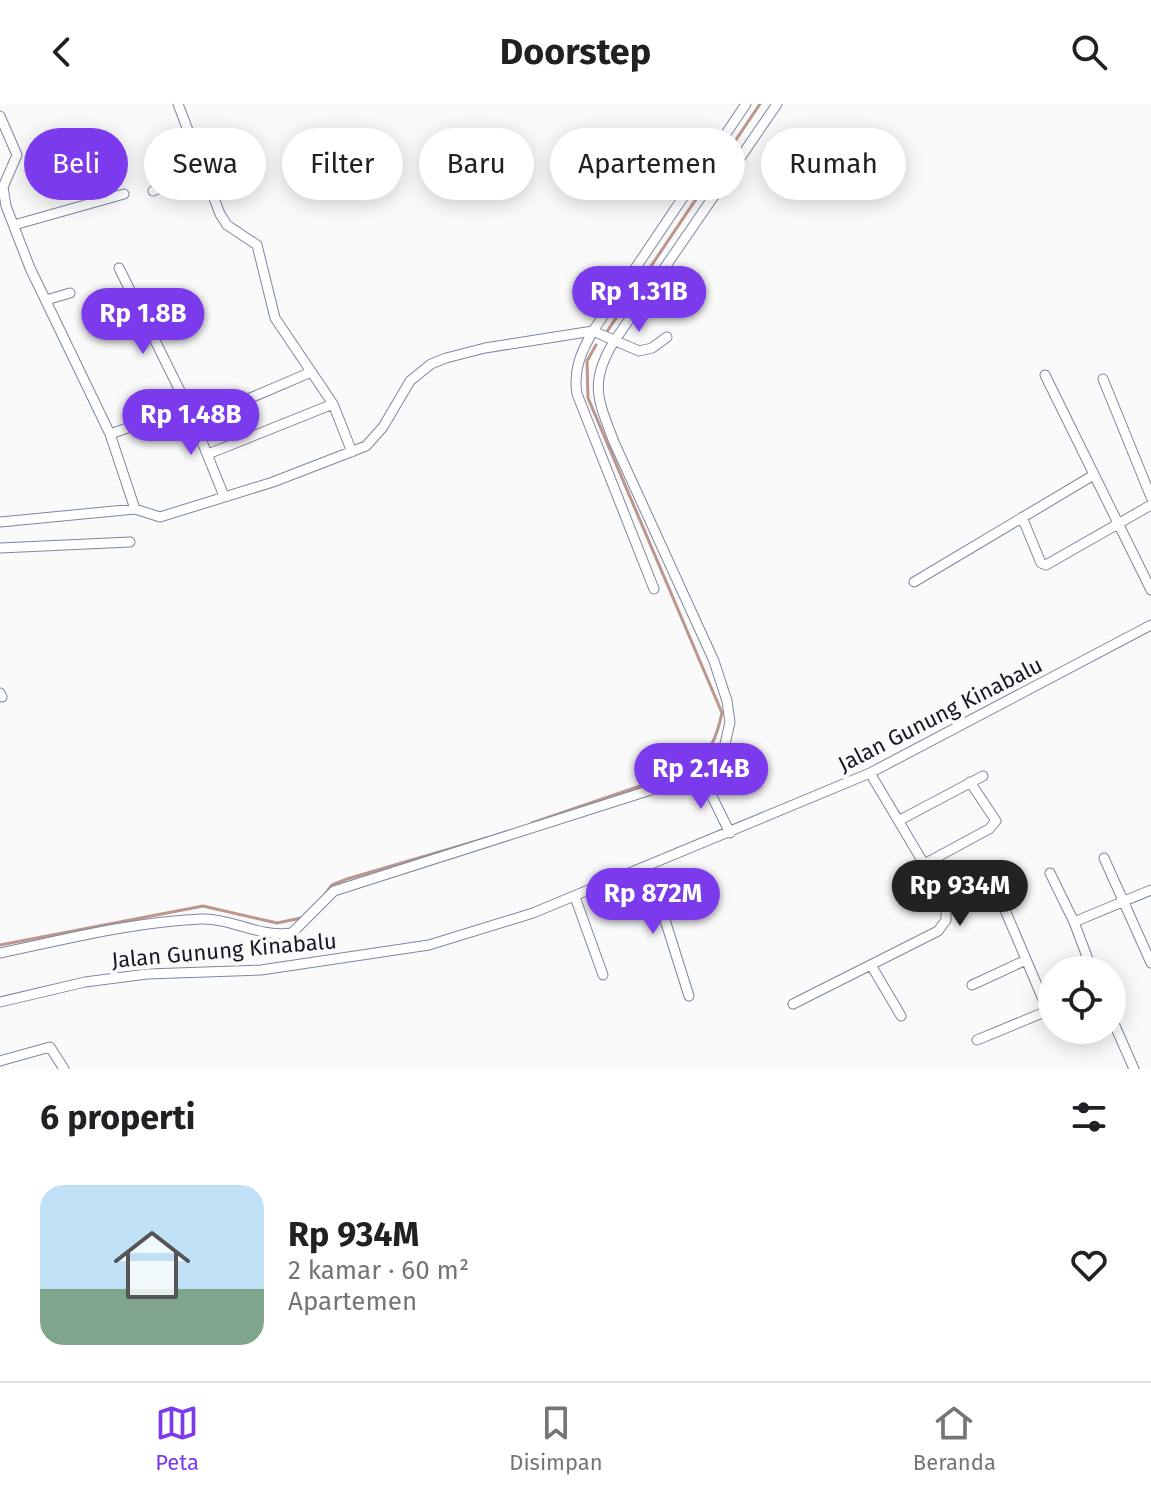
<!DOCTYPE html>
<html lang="id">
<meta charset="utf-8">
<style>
:root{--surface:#fff;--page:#f6f6f6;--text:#202124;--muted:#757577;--line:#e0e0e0;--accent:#7c3aed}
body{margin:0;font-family:"Fira Sans",sans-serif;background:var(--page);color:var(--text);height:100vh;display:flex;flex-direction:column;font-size:30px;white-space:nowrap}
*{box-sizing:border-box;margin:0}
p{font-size:26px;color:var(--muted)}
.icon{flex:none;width:44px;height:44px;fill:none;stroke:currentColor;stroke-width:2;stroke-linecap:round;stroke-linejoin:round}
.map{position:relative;height:965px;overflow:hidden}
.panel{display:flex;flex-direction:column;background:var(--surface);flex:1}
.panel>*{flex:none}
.hud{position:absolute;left:24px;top:24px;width:1104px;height:72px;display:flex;gap:16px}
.buttons{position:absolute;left:1038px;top:852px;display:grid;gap:16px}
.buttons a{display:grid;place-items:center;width:88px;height:88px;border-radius:50%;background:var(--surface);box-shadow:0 4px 20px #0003;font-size:40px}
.price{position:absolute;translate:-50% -68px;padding:0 18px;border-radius:28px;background:var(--accent);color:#fff;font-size:26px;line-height:52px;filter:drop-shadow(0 2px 4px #0008)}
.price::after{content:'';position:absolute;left:50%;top:48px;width:24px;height:18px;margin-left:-12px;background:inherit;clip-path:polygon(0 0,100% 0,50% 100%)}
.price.selected{background:#222;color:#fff}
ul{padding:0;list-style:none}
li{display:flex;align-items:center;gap:24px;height:200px;padding:0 40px}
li+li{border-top:2px solid var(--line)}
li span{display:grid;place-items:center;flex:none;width:224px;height:160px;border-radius:24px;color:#555}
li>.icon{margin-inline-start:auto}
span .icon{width:96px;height:96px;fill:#fffc;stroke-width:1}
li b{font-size:34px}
h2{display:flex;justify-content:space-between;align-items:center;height:96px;padding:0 40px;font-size:34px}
.pill{padding:0 28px;border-radius:36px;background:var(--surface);box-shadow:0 4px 20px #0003;font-size:28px;line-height:72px}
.pill.selected{background:var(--accent);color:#fff}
header{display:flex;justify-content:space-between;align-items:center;height:104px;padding:0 40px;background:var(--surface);font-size:36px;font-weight:700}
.tab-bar{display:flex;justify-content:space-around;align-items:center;height:112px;border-top:2px solid var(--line);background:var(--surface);font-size:22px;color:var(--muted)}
.tab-bar a{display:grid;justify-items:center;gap:4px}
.tab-bar .selected{color:var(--accent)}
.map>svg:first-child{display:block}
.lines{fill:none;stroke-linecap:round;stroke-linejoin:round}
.stream{stroke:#bc968c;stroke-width:3}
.street-casing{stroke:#7a88a3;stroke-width:11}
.street{stroke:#fff;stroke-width:9}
.labels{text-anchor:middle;stroke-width:8;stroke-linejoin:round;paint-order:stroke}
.street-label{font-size:22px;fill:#131823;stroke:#fafafa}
</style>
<header><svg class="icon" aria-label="back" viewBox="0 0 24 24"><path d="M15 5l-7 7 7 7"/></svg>Doorstep<svg class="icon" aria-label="search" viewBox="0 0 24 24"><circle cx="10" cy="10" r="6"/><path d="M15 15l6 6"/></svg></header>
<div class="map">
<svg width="1151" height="965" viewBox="0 0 1151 965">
<rect width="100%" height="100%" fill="#fafafa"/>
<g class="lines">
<!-- stream -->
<path class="stream" d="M606 229 760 0
M532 719 687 666C710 650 716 636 722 609L588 294 587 257 596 241
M326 789 332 781 347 775 487 734
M0 841 203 802 277 819 301 814"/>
<defs>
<path id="street" d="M178 0 220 110 227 121 257 141 275 214 333 300 352 348
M0 12 17 51 3 83 6 102 30 164 110 330 135 405
M153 87 203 66
M14 121 124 90
M119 164 188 303 224 392
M46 196 70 189
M1045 271 1151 486
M1103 275 1151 393
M194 318 309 269
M110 330 188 303
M208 350 333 300
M1022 413 1041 459 1046 461 1151 401
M0 418 135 405 160 413 273 378 366 342 383 323 410 277 431 260 446 254 485 244 593 227 639 247 652 244 667 233
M0 444 130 438
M914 478 1092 372
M654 485 577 290C573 266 581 248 593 227L746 0
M0 589 2 593
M701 670 730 729
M900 716 983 672
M1104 754 1151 859
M926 759 989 725 996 717 970 678
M648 762 689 892
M1050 769 1074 818
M575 793 603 871
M1002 799 1048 907
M0 849C67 835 133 818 201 815 232 814 260 834 292 829L334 787 701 670 715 659 725 640 730 618 727 597 714 557 614 338C598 296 589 279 613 239L777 0
M871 861 901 912
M1092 866 1074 818 1151 786
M972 881 1026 856
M0 898 85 878 147 870 261 866 429 841 533 809 870 669 1151 521
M793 900 938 827 946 816V797L870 669
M1112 915 1134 965
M977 936 1052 905
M0 957 50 943 64 965"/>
</defs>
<!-- street casing -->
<use href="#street" class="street-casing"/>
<!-- street -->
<use href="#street" class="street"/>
</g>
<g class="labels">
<!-- street labels -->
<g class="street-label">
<text transform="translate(940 610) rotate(-27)" y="8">Jalan Gunung Kinabalu</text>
<text transform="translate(224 846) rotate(-5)" y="8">Jalan Gunung Kinabalu</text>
</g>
</g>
</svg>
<div class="buttons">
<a><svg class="icon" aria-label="locate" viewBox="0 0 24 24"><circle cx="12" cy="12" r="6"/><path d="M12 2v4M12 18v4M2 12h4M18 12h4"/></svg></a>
</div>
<b class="price" style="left:639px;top:230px">Rp 1.31B</b>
<b class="price" style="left:143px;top:252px">Rp 1.8B</b>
<b class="price" style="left:191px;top:353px">Rp 1.48B</b>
<b class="price" style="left:701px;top:707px">Rp 2.14B</b>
<b class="price selected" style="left:960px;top:824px">Rp 934M</b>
<b class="price" style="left:653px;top:832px">Rp 872M</b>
<div class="hud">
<a class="pill selected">Beli</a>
<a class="pill">Sewa</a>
<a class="pill">Filter</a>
<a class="pill">Baru</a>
<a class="pill">Apartemen</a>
<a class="pill">Rumah</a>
</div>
</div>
<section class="panel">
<h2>6 properti<svg class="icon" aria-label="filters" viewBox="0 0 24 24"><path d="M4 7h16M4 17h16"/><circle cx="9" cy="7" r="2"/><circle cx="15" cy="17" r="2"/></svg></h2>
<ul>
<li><span style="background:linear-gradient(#bfe0f5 65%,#7fa58c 0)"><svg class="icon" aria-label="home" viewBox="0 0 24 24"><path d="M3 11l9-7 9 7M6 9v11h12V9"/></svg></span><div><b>Rp 934M</b><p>2 kamar · 60 m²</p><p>Apartemen</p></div><svg class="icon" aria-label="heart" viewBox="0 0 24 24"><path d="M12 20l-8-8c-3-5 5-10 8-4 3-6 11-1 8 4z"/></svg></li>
</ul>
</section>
<nav class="tab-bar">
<a class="selected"><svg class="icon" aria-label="map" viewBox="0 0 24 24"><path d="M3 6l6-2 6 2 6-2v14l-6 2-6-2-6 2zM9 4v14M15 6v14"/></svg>Peta</a>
<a><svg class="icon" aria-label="saved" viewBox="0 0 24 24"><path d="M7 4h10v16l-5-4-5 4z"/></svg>Disimpan</a>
<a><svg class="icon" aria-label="home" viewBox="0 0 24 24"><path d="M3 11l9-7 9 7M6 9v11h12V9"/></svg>Beranda</a>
</nav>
